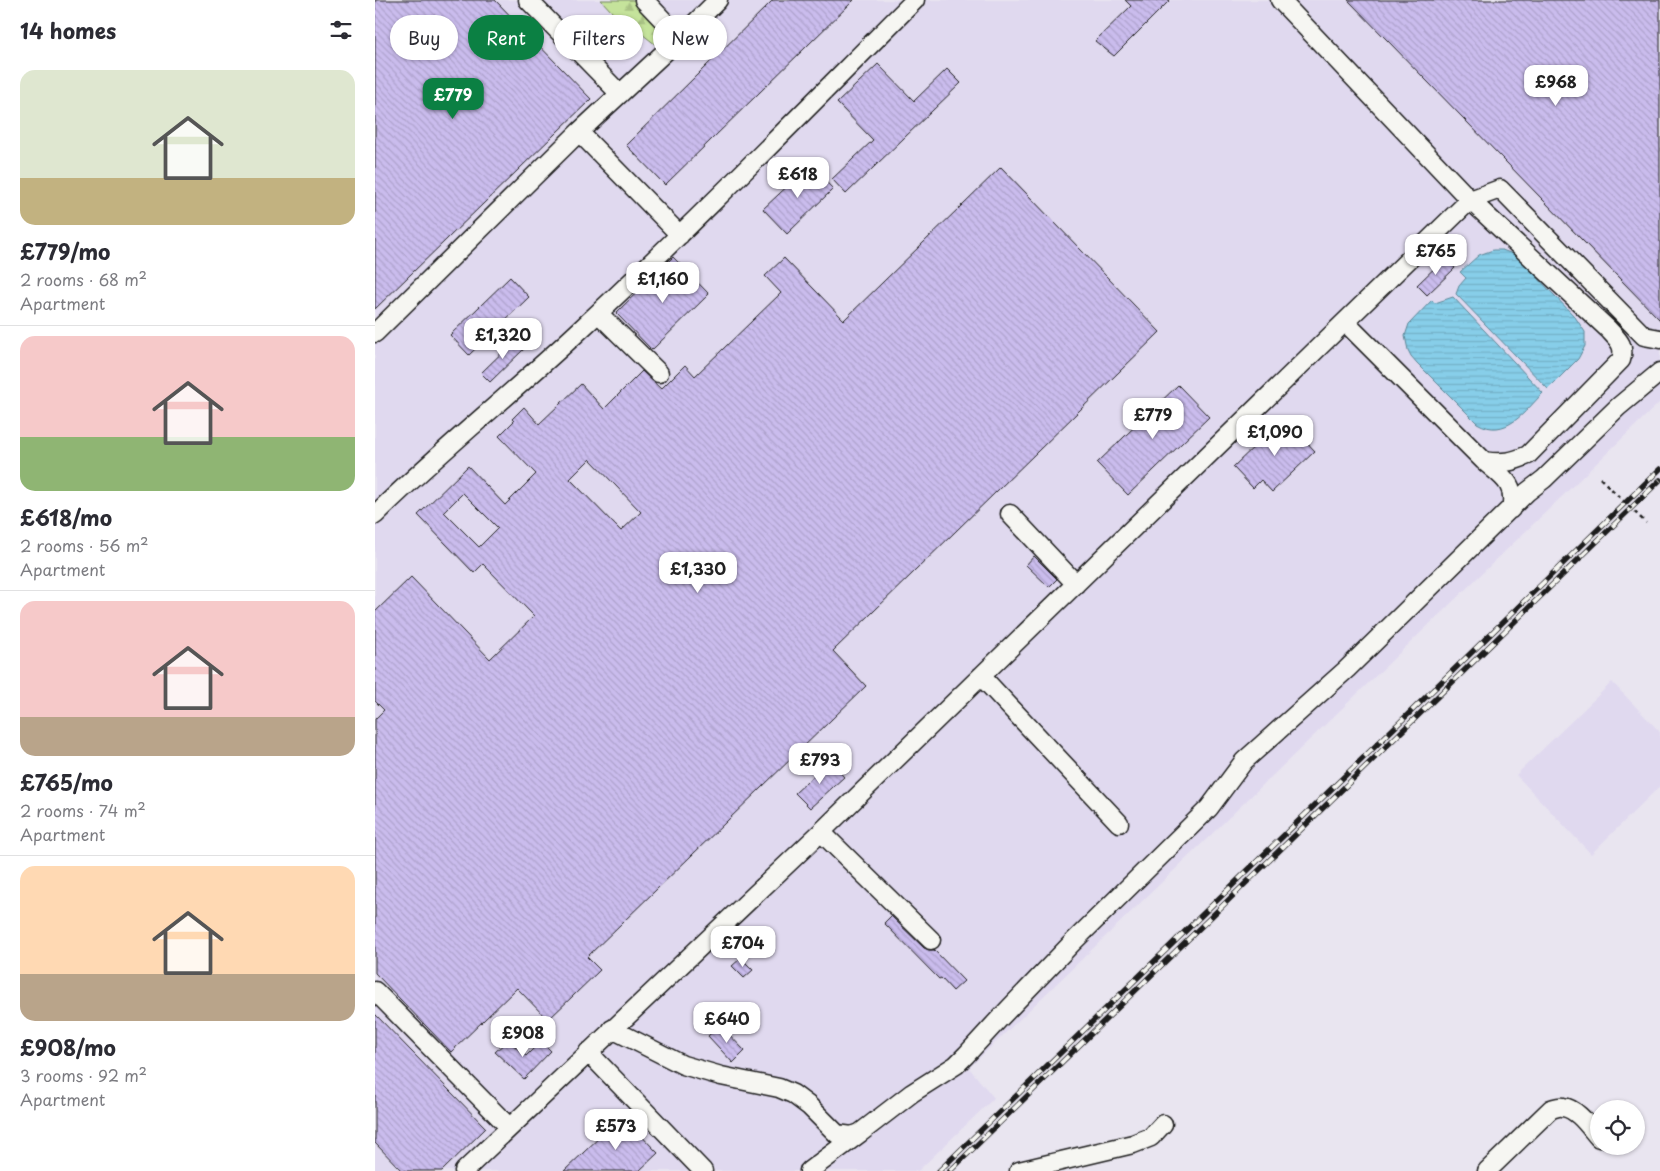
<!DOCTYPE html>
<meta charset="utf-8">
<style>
:root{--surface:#fff;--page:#f7f7f7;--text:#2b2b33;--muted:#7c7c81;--line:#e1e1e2;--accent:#0b8043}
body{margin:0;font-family:"Playpen Sans",sans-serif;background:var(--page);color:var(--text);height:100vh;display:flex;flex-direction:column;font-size:19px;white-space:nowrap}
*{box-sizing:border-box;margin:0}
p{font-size:16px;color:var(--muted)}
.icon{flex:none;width:28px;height:28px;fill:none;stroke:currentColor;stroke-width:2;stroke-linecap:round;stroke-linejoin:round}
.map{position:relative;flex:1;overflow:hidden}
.panel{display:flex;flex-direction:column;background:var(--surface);width:375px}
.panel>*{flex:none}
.guide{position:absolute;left:15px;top:15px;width:475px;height:45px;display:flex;gap:10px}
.controls{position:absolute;left:1215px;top:1100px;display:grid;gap:10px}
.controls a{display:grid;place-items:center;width:55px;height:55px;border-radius:50%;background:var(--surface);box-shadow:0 1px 4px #0004;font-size:25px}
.price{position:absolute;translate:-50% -42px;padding:0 11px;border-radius:10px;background:#fff;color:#222;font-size:16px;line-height:32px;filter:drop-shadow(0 1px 2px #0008)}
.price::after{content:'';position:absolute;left:50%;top:30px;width:15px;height:11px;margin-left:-8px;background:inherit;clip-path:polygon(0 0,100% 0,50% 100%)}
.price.current{background:var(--accent);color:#fff}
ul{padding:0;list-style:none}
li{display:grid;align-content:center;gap:10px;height:265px;padding:0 20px}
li+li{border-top:1px solid var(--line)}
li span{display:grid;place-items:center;height:155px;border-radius:15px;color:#555}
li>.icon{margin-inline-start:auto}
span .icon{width:90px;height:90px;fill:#fffc;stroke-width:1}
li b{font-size:21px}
h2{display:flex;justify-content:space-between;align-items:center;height:60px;padding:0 20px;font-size:21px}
.pill{padding:0 18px;border-radius:22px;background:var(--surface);box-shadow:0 1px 4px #0004;font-size:18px;line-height:45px}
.pill.current{background:var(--accent);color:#fff}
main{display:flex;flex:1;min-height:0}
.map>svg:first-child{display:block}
.built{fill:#e0d9ef}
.forest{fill:url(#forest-firs);stroke:#70805c}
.water{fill:url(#water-rules);stroke:#5c8797}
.building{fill:url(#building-back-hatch);stroke:#1c1c1c;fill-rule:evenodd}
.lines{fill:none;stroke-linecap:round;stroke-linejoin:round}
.minor-casing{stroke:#1c1c1c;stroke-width:21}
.minor{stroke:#f6f6f2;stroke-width:18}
.rail-casing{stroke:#1c1c1c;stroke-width:5.5}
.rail{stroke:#f6f6f2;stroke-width:4;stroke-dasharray:11;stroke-linecap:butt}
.path-bridge{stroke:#1c1c1c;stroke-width:2.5;stroke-dasharray:4 4;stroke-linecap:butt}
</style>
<main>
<section class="panel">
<h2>14 homes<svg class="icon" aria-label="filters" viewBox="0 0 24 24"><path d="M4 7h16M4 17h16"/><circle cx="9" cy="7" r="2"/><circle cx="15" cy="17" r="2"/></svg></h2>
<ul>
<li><span style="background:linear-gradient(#dfe7d0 70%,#c2b280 0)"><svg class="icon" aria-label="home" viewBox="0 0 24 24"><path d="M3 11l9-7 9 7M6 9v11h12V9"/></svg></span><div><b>£779/mo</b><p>2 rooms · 68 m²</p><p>Apartment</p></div></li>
<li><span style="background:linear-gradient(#f6c9c9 65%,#8fb573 0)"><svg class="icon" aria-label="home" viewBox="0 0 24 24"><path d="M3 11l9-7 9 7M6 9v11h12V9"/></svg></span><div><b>£618/mo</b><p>2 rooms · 56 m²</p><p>Apartment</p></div></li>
<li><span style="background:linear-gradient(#f6c9c9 75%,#b9a48a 0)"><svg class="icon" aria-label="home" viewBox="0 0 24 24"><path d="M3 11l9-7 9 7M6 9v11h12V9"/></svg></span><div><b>£765/mo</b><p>2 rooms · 74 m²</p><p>Apartment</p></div></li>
<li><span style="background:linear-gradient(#ffd9b3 70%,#b9a48a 0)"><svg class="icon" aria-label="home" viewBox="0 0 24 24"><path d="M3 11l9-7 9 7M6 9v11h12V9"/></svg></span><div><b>£908/mo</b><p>3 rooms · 92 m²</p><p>Apartment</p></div></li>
</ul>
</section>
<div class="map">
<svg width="1285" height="1171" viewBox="0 0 1285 1171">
<defs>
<pattern id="forest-firs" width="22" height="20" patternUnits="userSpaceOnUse" patternTransform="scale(1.25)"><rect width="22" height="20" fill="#c5e39b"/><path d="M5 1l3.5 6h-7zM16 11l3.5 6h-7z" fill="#a9c285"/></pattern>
<pattern id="water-rules" width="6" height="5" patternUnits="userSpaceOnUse" patternTransform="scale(1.25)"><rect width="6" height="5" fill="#87cee9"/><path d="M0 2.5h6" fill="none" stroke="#74b0c7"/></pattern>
<pattern id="building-back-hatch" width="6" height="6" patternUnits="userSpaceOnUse" patternTransform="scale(1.25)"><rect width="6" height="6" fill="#cabced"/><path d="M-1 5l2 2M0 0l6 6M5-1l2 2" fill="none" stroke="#ada1cb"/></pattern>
</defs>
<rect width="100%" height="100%" fill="#e9e5f0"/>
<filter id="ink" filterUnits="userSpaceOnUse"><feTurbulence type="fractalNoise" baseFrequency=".02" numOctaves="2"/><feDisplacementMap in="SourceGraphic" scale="10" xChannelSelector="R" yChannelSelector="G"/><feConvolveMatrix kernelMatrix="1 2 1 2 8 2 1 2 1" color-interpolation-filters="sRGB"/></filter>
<g filter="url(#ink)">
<!-- built -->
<path class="built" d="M0 0H1285V402L594 1068 619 1098 543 1171H0Z
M1237 682 1285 732V786L1216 854 1141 775Z"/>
<!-- forest -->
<path class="forest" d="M226 0H259L286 28 289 38 281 45 267 34 260 37Z"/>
<!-- water -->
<path class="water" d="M1118 250H1127L1141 255 1200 317 1210 332V346L1203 359 1173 389 1081 294 1084 286 1091 278 1085 272 1104 255Z
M1078 297 1168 393C1150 411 1131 440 1102 423L1042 363 1036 356 1033 350 1030 336 1034 324 1057 300 1060 303Z"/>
<!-- building -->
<path class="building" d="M0 0H120L216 99 0 309Z
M398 0H479L290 185 251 145Z
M750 0H795L739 56 720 41 756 6Z
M973 0H1285V320Z
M503 64 539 101 572 69 586 83 471 194 457 179 498 140 462 103Z
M435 165 458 189 412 234 388 209Z
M626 167 785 332 458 651 491 686 212 957 225 970 173 1020 142 988 76 1052 0 973V719L9 710 0 701V612L36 577 115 659 159 616 108 564 99 573 43 515 93 466 130 505 161 474 124 436 139 421 137 419 149 407 164 424 206 384 229 409 267 371 286 389 310 365 320 376 406 293 390 276 409 258 469 320ZM215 459 266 512 246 531 195 479ZM88 493 123 528 104 547 69 512Z
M298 257 334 294 277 350 241 313Z
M1071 257 1080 268 1052 295 1042 285Z
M135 277 154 297 94 355 75 335Z
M141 339 150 348 115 382 106 373Z
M803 385 834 417 753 495 722 463Z
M909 418 940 451 897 492 886 480 878 488 858 467Z
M659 556 682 579 674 587 651 565Z
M455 761 469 777 435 808 420 793Z
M516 916 549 948 554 950H559L589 981 578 991 566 978 564 979 509 923Z
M366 958 378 970 369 978 357 966Z
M0 1014 111 1128 67 1171H27L0 1143Z
M345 1025 370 1051 358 1063 333 1036Z
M133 1040 151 1056 166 1041 176 1051 149 1079 120 1052Z
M247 1116 283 1153 264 1171H189Z"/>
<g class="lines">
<defs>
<path id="minor" d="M153 0 245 94
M269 0 305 38 343 0
M905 0 1095 200 1233 329C1242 339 1251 345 1246 360L1153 455C1137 462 1127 464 1109 461L970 322
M204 132 305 235
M223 313 284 373
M0 333 204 132 305 38
M1109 461C1126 476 1142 483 1136 509
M635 514 701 584
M0 515C66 450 138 393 205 330 320 223 429 111 540 0
M606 676 744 823
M446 832 556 940
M0 991 134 1127
M237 1029 308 1065 346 1076 404 1088 418 1094 434 1106 462 1134 477 1136 485 1133 537 1093 581 1065 591 1055 626 1017 698 942 834 808 869 761 972 669 1152 492 1169 479 1243 407 1285 372
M213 1052 328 1171
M89 1171 446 832 1095 200 1125 189 1269 336 1285 339
M434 1171 485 1133
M644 1171 758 1144 776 1137 788 1124
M1112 1171 1176 1109C1180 1108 1184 1106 1188 1107 1203 1109 1215 1128 1224 1138"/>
</defs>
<!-- minor casing -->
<use href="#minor" class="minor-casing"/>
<!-- minor -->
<use href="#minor" class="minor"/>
<defs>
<path id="rail" d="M564 1171 1285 469
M575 1171 1285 480"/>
</defs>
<!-- rail casing -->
<use href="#rail" class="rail-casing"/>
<!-- rail -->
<use href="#rail" class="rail"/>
<!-- path-bridge -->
<path class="path-bridge" d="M1225 478 1271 523"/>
</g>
</g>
</svg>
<div class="controls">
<a><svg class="icon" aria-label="locate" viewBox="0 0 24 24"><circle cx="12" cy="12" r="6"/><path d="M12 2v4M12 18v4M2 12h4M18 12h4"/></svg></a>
</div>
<b class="price" style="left:1181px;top:107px">£968</b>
<b class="price current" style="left:78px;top:120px">£779</b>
<b class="price" style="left:423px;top:199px">£618</b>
<b class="price" style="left:1061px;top:276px">£765</b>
<b class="price" style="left:288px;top:304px">£1,160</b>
<b class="price" style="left:128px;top:360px">£1,320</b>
<b class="price" style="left:778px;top:440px">£779</b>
<b class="price" style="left:900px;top:457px">£1,090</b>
<b class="price" style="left:323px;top:594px">£1,330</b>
<b class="price" style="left:445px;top:785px">£793</b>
<b class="price" style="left:368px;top:968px">£704</b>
<b class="price" style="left:352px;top:1044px">£640</b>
<b class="price" style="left:148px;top:1058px">£908</b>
<b class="price" style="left:241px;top:1151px">£573</b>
<div class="guide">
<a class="pill">Buy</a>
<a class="pill current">Rent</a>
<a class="pill">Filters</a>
<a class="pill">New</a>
</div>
</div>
</main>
